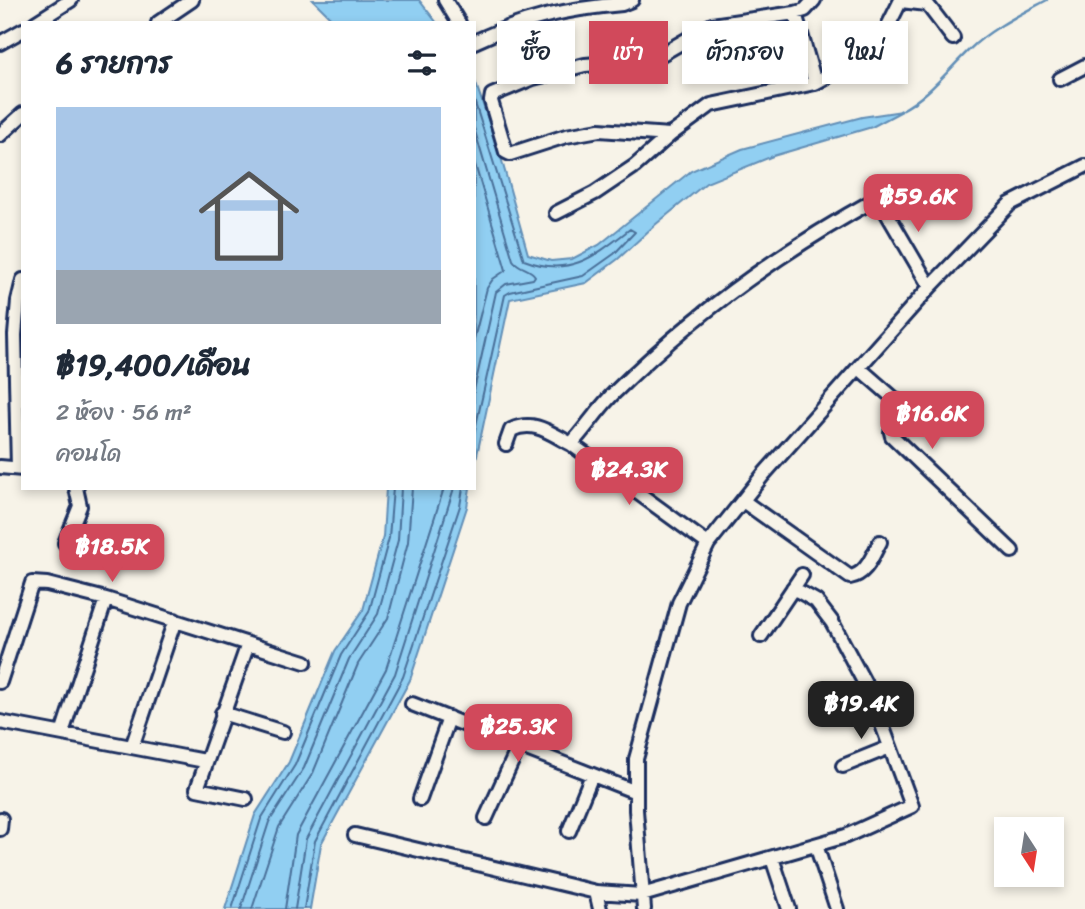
<!DOCTYPE html>
<html lang="th">
<meta charset="utf-8">
<style>
:root{--surface:#fff;--page:#f6f6f7;--text:#1f2937;--muted:#747a83;--line:#e0e1e3;--accent:#d1495b}
body{margin:0;font-family:Sriracha,"Playpen Sans Thai",sans-serif;background:var(--page);color:var(--text);height:100vh;display:flex;flex-direction:column;font-size:26px;white-space:nowrap}
*{box-sizing:border-box;margin:0}
p{font-size:23px;color:var(--muted)}
.icon{flex:none;width:38px;height:38px;fill:none;stroke:currentColor;stroke-width:2;stroke-linecap:round;stroke-linejoin:round}
.map{position:relative;flex:1;overflow:hidden}
.drawer{position:absolute;left:21px;top:21px;width:455px;height:469px;display:flex;flex-direction:column;background:var(--surface);border-radius:0px;box-shadow:0 4px 10px #0003}
.drawer>*{flex:none}
.top-card{position:absolute;left:497px;top:21px;width:483px;height:63px;display:flex;gap:14px}
.needle{width:46px;rotate:168deg}
.buttons{position:absolute;left:994px;top:817px;display:grid;gap:14px}
.buttons a{display:grid;place-items:center;width:70px;height:70px;border-radius:0px;background:var(--surface);box-shadow:0 4px 10px #0003;font-size:35px}
.price{position:absolute;translate:-50% -60px;padding:0 16px;border-radius:14px;background:var(--accent);color:#fff;font-size:23px;line-height:46px;filter:drop-shadow(0 2px 4px #0008)}
.price::after{content:'';position:absolute;left:50%;top:42px;width:21px;height:16px;margin-left:-10px;background:inherit;clip-path:polygon(0 0,100% 0,50% 100%)}
.price.active{background:#222;color:#fff}
ul{padding:0;list-style:none}
li{display:grid;align-content:center;gap:14px;height:371px;padding:0 35px}
li+li{border-top:2px solid var(--line)}
li span{display:grid;place-items:center;height:217px;border-radius:0px;color:#555}
li>.icon{margin-inline-start:auto}
span .icon{width:126px;height:126px;fill:#fffc;stroke-width:1}
li b{font-size:30px}
h2{display:flex;justify-content:space-between;align-items:center;height:84px;padding:0 35px;font-size:30px}
.chip{padding:0 24px;border-radius:0px;background:var(--surface);box-shadow:0 4px 10px #0003;font-size:24px;line-height:63px}
.chip.active{background:var(--accent);color:#fff}
.map>svg:first-child{display:block}
.water{fill:#91cff2;stroke:#628fb7;stroke-width:2}
.lines{fill:none;stroke-linecap:round;stroke-linejoin:round}
.shore{stroke:#4a6f99;stroke-width:2}
.stream{stroke:#628fb7;stroke-width:2.5}
.minor-casing{stroke:#1b2f5e;stroke-width:18}
.minor{stroke:#f7f3e8;stroke-width:12}
</style>
<div class="map">
<svg width="1085" height="909" viewBox="0 0 1085 909">
<rect width="100%" height="100%" fill="#f7f3e8"/>
<filter id="ink" filterUnits="userSpaceOnUse"><feTurbulence type="fractalNoise" baseFrequency=".0143" numOctaves="2"/><feDisplacementMap in="SourceGraphic" scale="14" xChannelSelector="R" yChannelSelector="G"/><feConvolveMatrix kernelMatrix="1 2 1 2 8 2 1 2 1" color-interpolation-filters="sRGB"/></filter>
<g filter="url(#ink)">
<!-- water -->
<path class="water" d="M313 0H419L437 23H336Z
M474 78 502 161 528 254 551 261 572 259 599 245 691 171 742 149 862 117 902 111 872 127 773 156 706 183 655 225 618 259 586 283 510 299 474 469Z
M386 488H470L467 507 410 680 321 844 310 909H225L255 815 289 762 335 651 363 610 383 537Z"/>
<g class="lines">
<!-- shore -->
<path class="shore" d="M474 100 524 260C570 278 595 256 630 229L635 232 614 254 583 276 510 292 505 295 474 434
M474 128 513 260C519 269 531 268 535 276L533 279 506 284 496 292 474 390
M474 161 506 270 493 279 487 288 474 339
M232 909 261 819 295 765 341 655 369 612 389 538 393 488
M241 909 269 822 304 768 349 659 378 614 398 540 401 488
M252 909 279 827 313 773 358 664 388 618 408 542 412 488
M285 909 296 835 386 669 444 488
M295 909 306 839 395 674 454 488
M304 909 315 841 403 677 460 506 463 488"/>
<!-- stream -->
<path class="stream" d="M900 111C929 96 946 72 969 50 990 29 1021 14 1047 0"/>
<defs>
<path id="minor" d="M445 0 459 23
M901 1 927 4 953 38
M795 13 815 83
M35 23 71 0
M158 23 192 0
M474 42C525 18 566 9 622 4L632 0
M0 43 23 30
M1060 79 1085 66
M0 135 23 114
M670 135 599 130 566 136 510 154 506 152 491 101 492 95 533 78 585 65 635 61 660 55 712 25 795 13 805 10 814 0
M556 213 595 193 635 166 670 135 711 105 815 83 848 65 884 34 901 0
M859 368 898 402 900 411 891 432 892 436 1012 551
M506 444 511 430C534 419 550 433 571 444 587 427 599 407 616 391 693 315 783 250 878 198L930 287
M571 444 708 544
M0 467 23 469
M18 468 15 335 18 301 23 280
M743 501 850 577C867 574 872 556 880 542
M65 543 80 506 76 488
M761 636 802 575
M0 682 32 583 47 584 106 599 305 662
M412 704 636 792
M821 709 868 689
M222 713 283 732
M0 722 205 761
M62 733 106 599
M132 747 175 620
M843 766 890 747
M246 799 197 789 248 644
M420 799 449 718
M486 818 519 746
M0 829 1 819
M569 831 592 775
M355 835 596 892 642 895 846 836 912 806 871 695 832 622 816 601 793 588
M816 845 837 909
M772 858 789 909
M596 892 600 909
M644 909 636 810V759L679 603 708 544 763 475 930 287 1010 204 1085 166"/>
</defs>
<!-- minor casing -->
<use href="#minor" class="minor-casing"/>
<!-- minor -->
<use href="#minor" class="minor"/>
</g>
</g>
</svg>
<div class="buttons">
<a><svg class="needle" viewBox="-14 -14 28 28"><path d="M0-13l5 13h-10z" fill="#e53935"/><path d="M0 13l5-13h-10z" fill="#747a83"/></svg></a>
</div>
<b class="price" style="left:918px;top:234px">฿59.6K</b>
<b class="price" style="left:932px;top:451px">฿16.6K</b>
<b class="price" style="left:629px;top:507px">฿24.3K</b>
<b class="price" style="left:112px;top:584px">฿18.5K</b>
<b class="price active" style="left:861px;top:741px">฿19.4K</b>
<b class="price" style="left:518px;top:764px">฿25.3K</b>
<div class="top-card">
<a class="chip">ซื้อ</a>
<a class="chip active">เช่า</a>
<a class="chip">ตัวกรอง</a>
<a class="chip">ใหม่</a>
</div>
<section class="drawer">
<h2>6 รายการ<svg class="icon" aria-label="filters" viewBox="0 0 24 24"><path d="M4 7h16M4 17h16"/><circle cx="9" cy="7" r="2"/><circle cx="15" cy="17" r="2"/></svg></h2>
<ul>
<li><span style="background:linear-gradient(#a9c7e8 75%,#9aa5b1 0)"><svg class="icon" aria-label="home" viewBox="0 0 24 24"><path d="M3 11l9-7 9 7M6 9v11h12V9"/></svg></span><div><b>฿19,400/เดือน</b><p>2 ห้อง · 56 m²</p><p>คอนโด</p></div></li>
</ul>
</section>
</div>
